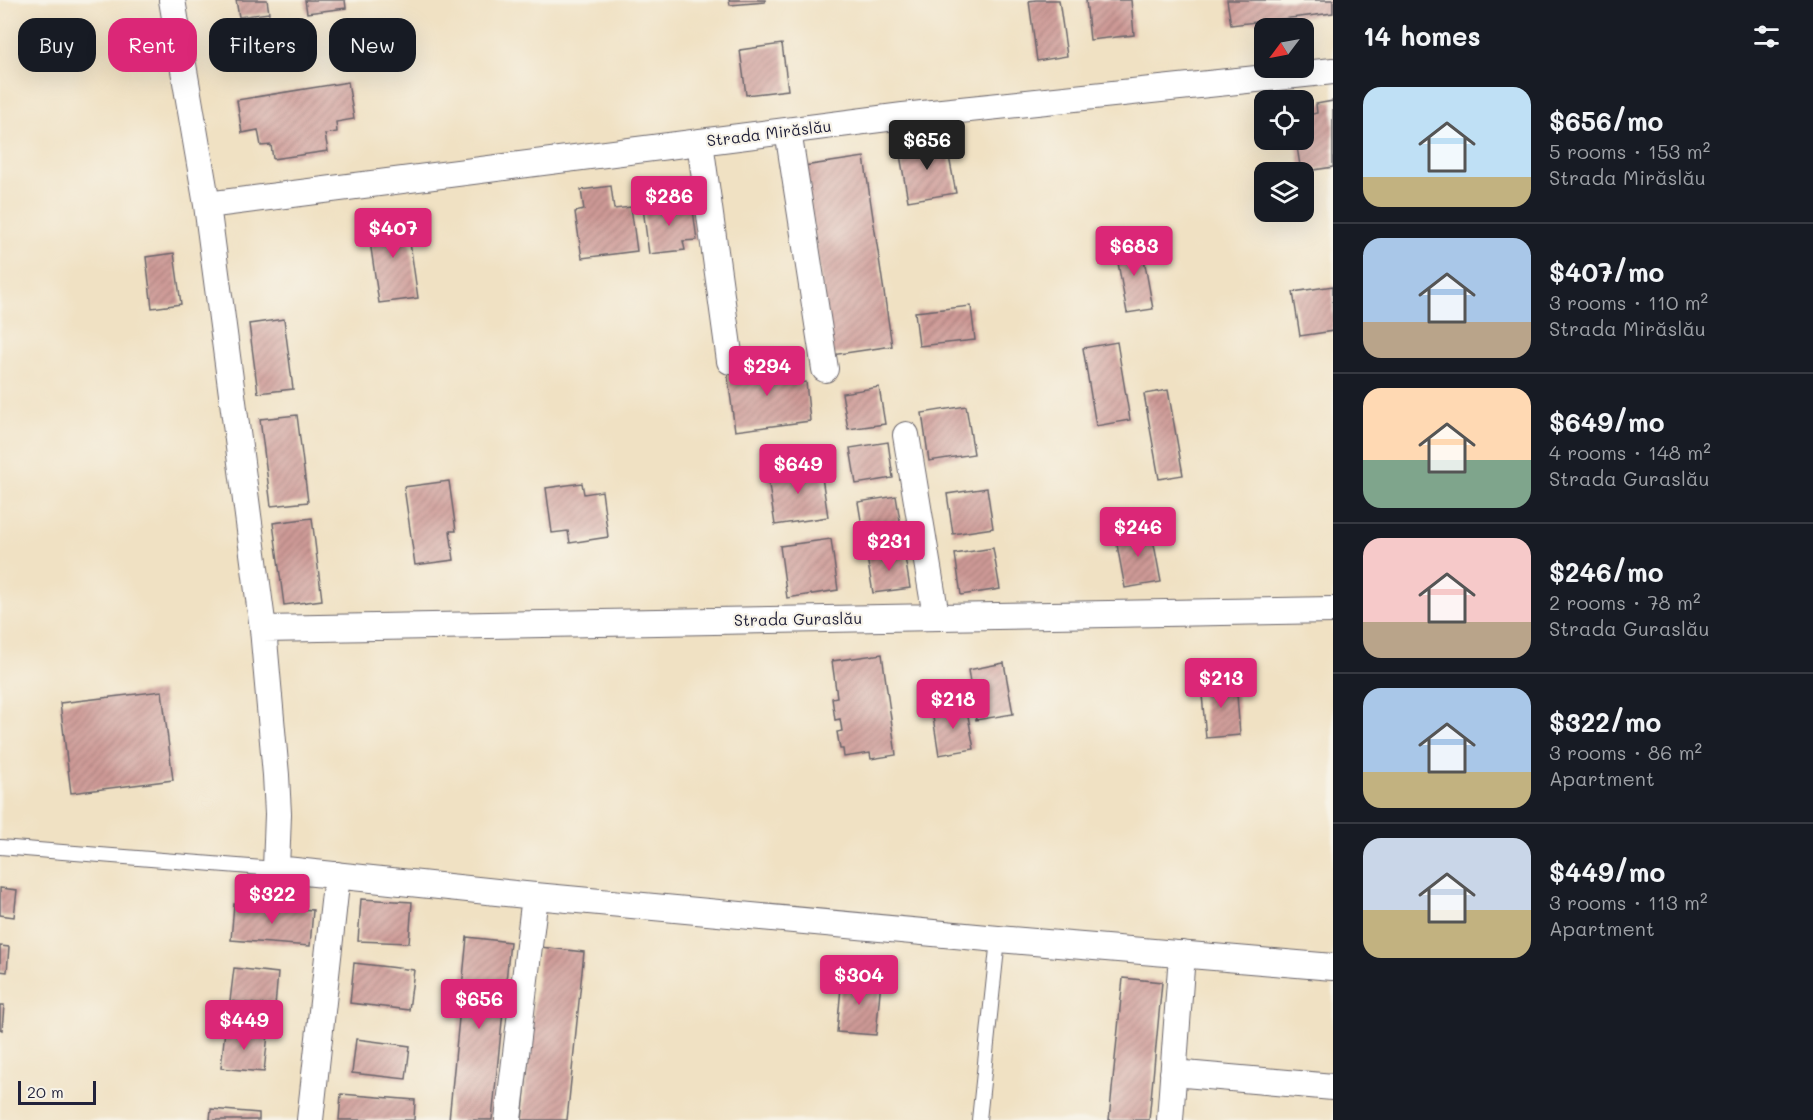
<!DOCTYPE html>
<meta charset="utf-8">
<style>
:root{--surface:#171b24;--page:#242831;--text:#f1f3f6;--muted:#9ea1a6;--line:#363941;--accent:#db2777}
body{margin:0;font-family:Mali,sans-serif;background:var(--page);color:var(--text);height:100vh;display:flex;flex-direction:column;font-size:22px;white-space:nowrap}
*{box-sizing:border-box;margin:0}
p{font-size:20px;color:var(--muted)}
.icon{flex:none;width:33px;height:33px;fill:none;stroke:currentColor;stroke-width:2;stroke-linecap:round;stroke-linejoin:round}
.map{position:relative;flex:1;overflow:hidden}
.details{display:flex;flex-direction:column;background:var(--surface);width:480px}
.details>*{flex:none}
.banner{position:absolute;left:18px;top:18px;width:570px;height:54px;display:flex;gap:12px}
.needle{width:39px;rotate:238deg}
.fabs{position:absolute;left:1254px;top:18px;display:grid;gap:12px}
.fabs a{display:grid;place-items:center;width:60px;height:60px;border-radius:12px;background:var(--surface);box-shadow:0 6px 24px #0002;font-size:30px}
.scale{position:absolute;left:18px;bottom:15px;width:78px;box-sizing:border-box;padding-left:6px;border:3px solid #22223b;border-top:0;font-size:16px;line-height:21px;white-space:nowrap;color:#22223b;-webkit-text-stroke:4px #f7f3e8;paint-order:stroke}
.price{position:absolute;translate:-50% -51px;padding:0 14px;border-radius:6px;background:var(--accent);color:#fff;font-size:20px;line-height:39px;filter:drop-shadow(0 2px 3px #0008)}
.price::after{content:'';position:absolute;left:50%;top:36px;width:18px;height:14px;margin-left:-9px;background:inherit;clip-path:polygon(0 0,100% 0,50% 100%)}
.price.current{background:#222;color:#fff}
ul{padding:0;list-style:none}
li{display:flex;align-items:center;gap:18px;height:150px;padding:0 30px}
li+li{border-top:2px solid var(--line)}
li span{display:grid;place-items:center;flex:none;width:168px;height:120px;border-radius:18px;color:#555}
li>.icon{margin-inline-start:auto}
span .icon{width:72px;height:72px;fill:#fffc;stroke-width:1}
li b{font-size:26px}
h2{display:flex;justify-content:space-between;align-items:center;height:72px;padding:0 30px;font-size:26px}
.tag{padding:0 21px;border-radius:18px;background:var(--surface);box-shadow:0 6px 24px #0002;font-size:21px;line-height:54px}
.tag.current{background:var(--accent);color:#fff}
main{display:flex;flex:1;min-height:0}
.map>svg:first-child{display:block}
.building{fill:url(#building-hatch)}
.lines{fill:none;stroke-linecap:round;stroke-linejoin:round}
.lane-casing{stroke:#6a656b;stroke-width:16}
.street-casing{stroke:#6a656b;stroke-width:28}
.lane{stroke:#fff;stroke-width:14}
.street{stroke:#fff;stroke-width:26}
.labels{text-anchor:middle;stroke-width:4.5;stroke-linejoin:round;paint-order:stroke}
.street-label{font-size:16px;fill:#22223b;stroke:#f7f3e8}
</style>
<main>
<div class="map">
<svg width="1333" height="1120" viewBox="0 0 1333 1120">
<defs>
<pattern id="building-hatch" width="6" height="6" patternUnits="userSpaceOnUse" patternTransform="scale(1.5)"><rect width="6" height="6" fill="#ce9a96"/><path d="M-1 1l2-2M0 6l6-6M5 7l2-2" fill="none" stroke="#a77d7c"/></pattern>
</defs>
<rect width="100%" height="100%" fill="#f7f3e8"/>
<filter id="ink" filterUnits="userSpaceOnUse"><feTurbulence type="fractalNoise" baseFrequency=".0167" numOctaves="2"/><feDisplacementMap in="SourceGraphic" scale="12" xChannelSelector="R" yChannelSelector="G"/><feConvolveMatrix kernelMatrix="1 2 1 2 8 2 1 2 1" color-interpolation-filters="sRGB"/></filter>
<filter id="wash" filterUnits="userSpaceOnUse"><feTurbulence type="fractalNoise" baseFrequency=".008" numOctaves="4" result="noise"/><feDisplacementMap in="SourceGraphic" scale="24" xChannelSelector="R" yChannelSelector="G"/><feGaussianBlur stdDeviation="1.35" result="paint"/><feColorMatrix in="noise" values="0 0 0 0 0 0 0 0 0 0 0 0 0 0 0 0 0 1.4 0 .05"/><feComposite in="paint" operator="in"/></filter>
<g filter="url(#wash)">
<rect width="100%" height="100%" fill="#f0e1c3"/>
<g id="blocks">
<!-- building -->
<path class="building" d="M236 0H267L269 13 239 17Z
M305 0H345L346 8 307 13Z
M729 0H765V2L730 5Z
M1036 0H1059L1067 56 1037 61 1029 1Z
M1086 0H1131L1134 35 1090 40Z
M1227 0H1333V13L1231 25Z
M782 44 788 90 746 95 740 50Z
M348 82 354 119 336 122 337 132 325 134 328 151 273 159 271 145 261 146 258 130 242 133 237 100Z
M1333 101V167L1301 172 1296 140H1304V116L1317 113 1316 104Z
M946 141 956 193 908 201 899 149Z
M864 157 892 346 832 355 804 166Z
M611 186 614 209 631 207 637 251 582 258 575 212 584 210 581 190Z
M692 202 697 240 683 241 685 250 649 254 643 208Z
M406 215 418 298 379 303 367 221Z
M1141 242 1153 309 1127 313 1115 246Z
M174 253 181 304 152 308 146 257Z
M1333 286V331L1300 336 1293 292Z
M971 306 975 340 919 346 915 312Z
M284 319 293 389 258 393 249 324Z
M1117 342 1130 420 1096 426 1083 348Z
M789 363 792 384 806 382 810 421 735 431 727 370Z
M879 387 885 424 848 429 842 393Z
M1168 390 1183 475 1159 479 1144 394Z
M966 406 974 454 929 461 922 413Z
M297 415 308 502 271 506 260 419Z
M888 442 893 478 856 484 850 448Z
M820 464 828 517 775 525 767 472Z
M449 481 456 531H450L454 560 415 565 404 487Z
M582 483 584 494 602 491 608 537 570 543 568 531 552 533 546 488Z
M987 488 993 528 953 534 947 494Z
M896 496 902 533 864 538 858 502Z
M312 518 322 600 284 605 273 523Z
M1151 528 1161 582 1125 588 1115 534Z
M831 539 838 590 787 598 780 546Z
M993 548 1000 589 961 595 955 554Z
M904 551 910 588 873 593 867 557Z
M882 654 896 755 871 759 870 753 844 757 843 749H840L837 732 842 731 840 719 835 720 832 698 837 697 832 661Z
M1004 663 1013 714 976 720 968 670Z
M1236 681 1240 735 1206 738 1201 684Z
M162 691 173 780 71 793 60 703Z
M966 705 974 749 939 755 932 711Z
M0 888 17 890 14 917 0 915Z
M361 899 412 902 409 943 358 941Z
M234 904 313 910 310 946 231 940Z
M467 937 510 942 492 1120H449Z
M0 946 9 947 7 972 0 971Z
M540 947 584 952 567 1120H522Z
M354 963 414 970 409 1010 350 1003Z
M234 968 278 973 275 1006 230 1001Z
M842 976 881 980 876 1035 837 1032Z
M1123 978 1162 982 1149 1120H1109Z
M0 1005H4L2 1030 0 1029Z
M225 1030 268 1034 264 1072 221 1068Z
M356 1039 410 1046 406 1079 352 1073Z
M341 1094 415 1100 414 1120H339Z
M211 1109 259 1113V1120H210Z"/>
</g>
</g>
<g filter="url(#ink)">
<use href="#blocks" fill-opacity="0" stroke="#6a656b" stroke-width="1.5"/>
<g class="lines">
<defs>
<path id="lane" d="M0 847 276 869
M979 1120 998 939"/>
<path id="street" d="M172 0 207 205 263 629 276 775 278 814 276 869 535 896 998 939 1333 967
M788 131 825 369
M700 142 730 361
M207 205 903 116 1333 71
M906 435 936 616
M263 629 1333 610
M1173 1073 1333 1087
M310 1120 337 875
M508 1120 535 896
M1170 1120 1182 954"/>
</defs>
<!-- lane casing -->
<use href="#lane" class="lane-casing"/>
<!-- street casing -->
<use href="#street" class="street-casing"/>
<!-- lane -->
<use href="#lane" class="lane"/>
<!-- street -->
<use href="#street" class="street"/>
</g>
</g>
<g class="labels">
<!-- street labels -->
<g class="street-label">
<text transform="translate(769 133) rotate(-7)" y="6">Strada Mirăslău</text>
<text transform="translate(798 619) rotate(-1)" y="6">Strada Guraslău</text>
</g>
</g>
</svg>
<div class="fabs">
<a><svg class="needle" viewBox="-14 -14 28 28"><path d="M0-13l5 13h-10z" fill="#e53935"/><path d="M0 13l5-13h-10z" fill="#9ea1a6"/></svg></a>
<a><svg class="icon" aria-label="locate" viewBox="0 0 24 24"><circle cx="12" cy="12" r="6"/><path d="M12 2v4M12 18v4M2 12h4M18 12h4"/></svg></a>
<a><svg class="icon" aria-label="layers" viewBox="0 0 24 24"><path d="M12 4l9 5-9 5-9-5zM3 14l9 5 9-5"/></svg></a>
</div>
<div class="scale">20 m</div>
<b class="price current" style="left:927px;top:171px">$656</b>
<b class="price" style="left:669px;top:227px">$286</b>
<b class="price" style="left:393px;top:259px">$407</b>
<b class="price" style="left:1134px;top:277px">$683</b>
<b class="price" style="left:767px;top:397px">$294</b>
<b class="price" style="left:798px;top:495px">$649</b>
<b class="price" style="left:1138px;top:558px">$246</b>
<b class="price" style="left:889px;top:572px">$231</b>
<b class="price" style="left:1221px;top:709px">$213</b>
<b class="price" style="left:953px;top:730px">$218</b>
<b class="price" style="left:272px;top:925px">$322</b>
<b class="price" style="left:859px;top:1006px">$304</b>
<b class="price" style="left:479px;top:1030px">$656</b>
<b class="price" style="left:244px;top:1051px">$449</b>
<div class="banner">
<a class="tag">Buy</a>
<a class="tag current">Rent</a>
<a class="tag">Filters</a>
<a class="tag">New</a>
</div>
</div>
<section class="details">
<h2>14 homes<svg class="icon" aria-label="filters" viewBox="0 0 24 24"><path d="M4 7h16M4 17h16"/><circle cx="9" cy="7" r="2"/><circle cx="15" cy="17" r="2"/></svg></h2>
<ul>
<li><span style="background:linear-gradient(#bfe0f5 75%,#c2b280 0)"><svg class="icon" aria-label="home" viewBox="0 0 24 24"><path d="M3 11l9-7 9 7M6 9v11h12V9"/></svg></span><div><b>$656/mo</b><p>5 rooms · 153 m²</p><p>Strada Mirăslău</p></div></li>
<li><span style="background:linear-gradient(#a9c7e8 70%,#b9a48a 0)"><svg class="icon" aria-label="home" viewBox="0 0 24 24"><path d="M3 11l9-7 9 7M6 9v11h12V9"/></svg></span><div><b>$407/mo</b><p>3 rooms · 110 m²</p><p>Strada Mirăslău</p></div></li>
<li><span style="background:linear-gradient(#ffd9b3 60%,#7fa58c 0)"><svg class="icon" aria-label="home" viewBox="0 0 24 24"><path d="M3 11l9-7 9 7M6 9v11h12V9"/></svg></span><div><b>$649/mo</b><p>4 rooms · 148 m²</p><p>Strada Guraslău</p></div></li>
<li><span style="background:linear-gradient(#f6c9c9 70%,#b9a48a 0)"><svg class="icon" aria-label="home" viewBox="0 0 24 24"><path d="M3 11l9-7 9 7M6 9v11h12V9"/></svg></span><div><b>$246/mo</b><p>2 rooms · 78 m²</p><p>Strada Guraslău</p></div></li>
<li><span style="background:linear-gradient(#a9c7e8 70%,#c2b280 0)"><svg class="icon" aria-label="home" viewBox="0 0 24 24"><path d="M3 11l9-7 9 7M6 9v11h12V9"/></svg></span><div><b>$322/mo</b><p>3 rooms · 86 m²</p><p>Apartment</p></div></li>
<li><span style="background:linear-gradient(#c9d6e8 60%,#c2b280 0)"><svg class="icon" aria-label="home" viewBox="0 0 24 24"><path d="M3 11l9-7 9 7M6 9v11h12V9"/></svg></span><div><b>$449/mo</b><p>3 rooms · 113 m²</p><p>Apartment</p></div></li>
</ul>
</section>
</main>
